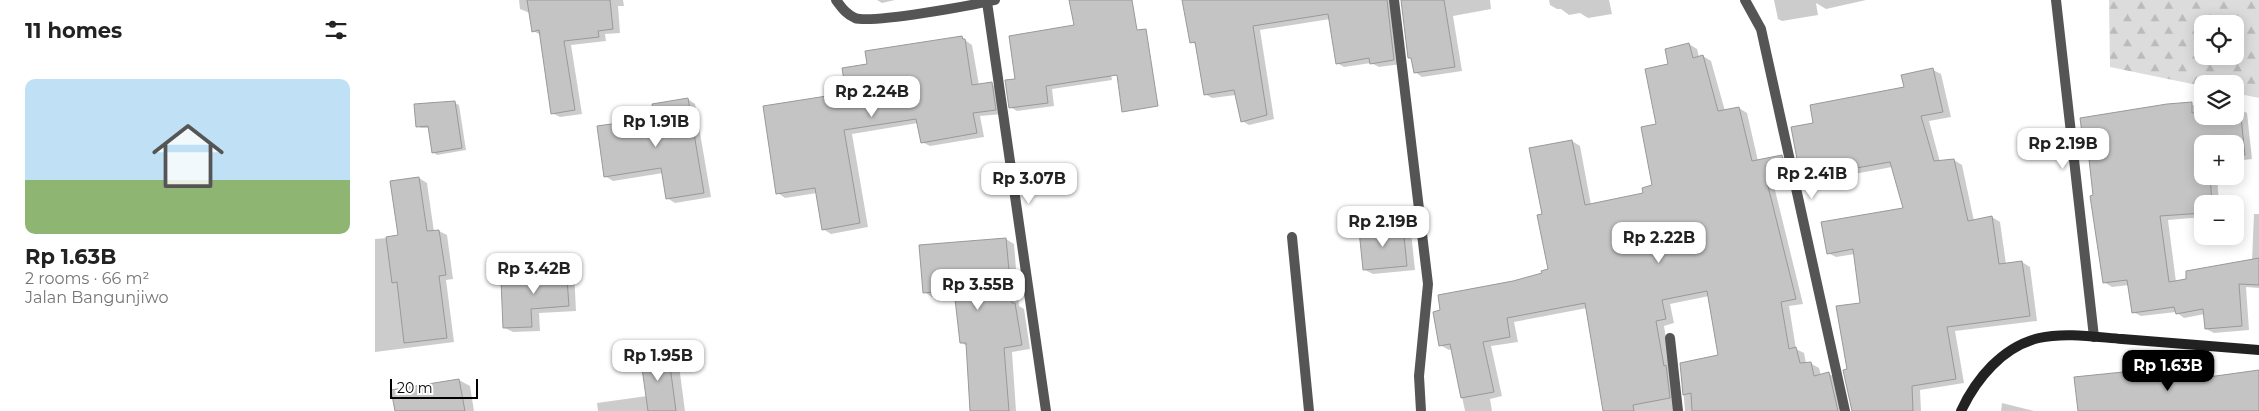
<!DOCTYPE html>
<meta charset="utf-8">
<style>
:root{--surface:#fff;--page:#f6f6f6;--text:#222;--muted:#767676;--line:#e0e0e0;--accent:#000}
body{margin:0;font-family:Montserrat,sans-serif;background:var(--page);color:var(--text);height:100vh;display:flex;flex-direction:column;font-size:19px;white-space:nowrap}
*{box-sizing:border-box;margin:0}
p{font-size:16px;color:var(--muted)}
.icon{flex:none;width:28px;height:28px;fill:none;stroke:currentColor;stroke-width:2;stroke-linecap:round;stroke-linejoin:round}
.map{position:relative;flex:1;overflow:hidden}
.panel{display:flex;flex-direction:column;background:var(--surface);width:375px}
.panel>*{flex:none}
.controls{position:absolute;left:1819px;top:15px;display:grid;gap:10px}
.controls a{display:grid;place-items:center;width:50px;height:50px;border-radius:10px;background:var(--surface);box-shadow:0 2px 12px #0003;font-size:25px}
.scale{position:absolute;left:15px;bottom:12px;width:88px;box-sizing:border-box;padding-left:5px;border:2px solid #000;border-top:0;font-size:14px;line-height:18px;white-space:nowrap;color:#000;-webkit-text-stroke:4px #fff;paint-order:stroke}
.price{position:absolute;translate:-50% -42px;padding:0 11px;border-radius:10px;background:#fff;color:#222;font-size:16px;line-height:32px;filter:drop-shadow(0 1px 2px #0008)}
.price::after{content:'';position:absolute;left:50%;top:30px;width:15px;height:11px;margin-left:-8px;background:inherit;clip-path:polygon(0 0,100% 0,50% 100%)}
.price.current{background:var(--accent);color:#fff}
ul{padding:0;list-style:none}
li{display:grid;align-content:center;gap:10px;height:265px;padding:0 25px}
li+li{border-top:1px solid var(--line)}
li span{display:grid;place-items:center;height:155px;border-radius:10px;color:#555}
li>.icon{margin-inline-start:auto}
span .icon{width:90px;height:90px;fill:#fffc;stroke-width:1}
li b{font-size:21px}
h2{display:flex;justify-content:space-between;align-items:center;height:60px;padding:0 25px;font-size:21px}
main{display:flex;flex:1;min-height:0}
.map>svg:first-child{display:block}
.forest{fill:url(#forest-firs);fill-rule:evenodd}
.shadow{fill:#0003}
.building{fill:#c4c4c4;stroke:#999}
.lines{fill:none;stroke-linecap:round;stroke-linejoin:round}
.minor{stroke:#555;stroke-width:10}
.secondary{stroke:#222;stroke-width:10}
</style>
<main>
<section class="panel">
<h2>11 homes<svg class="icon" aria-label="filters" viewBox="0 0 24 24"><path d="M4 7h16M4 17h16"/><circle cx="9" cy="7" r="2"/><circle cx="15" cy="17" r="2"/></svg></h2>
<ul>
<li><span style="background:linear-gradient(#bfe0f5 65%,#8fb573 0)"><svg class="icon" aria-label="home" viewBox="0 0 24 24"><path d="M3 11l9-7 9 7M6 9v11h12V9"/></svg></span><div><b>Rp 1.63B</b><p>2 rooms · 66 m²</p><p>Jalan Bangunjiwo</p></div></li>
</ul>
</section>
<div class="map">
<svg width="1884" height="411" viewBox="0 0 1884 411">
<defs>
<pattern id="forest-firs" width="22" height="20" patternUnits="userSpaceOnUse" patternTransform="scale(1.25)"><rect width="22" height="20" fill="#dcdcdc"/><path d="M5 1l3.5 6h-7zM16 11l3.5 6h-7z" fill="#bbb"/></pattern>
</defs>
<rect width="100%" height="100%" fill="#fff"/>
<!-- forest -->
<path class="forest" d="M1734 0H1884V98L1860 93V84H1828L1827 86 1735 67ZM1828 24H1860V56H1828Z"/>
<!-- shadow -->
<path class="shadow" d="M144 0H248L249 6H243L245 33 230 34 231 41 196 45 207 114 185 117 177 113 166 35 158 31 155 13 145 9Z
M502 0H520L507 3Z
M695 0H721L737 80 677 89 679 106 642 111 635 107 642 80 700 26Z
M809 0H1021L1026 64 1004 67 996 63 969 67 962 63 955 19 885 30 899 119 874 125 867 121 861 95 837 98 830 94 822 45 816 42Z
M1027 0H1115L1116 9 1078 16 1087 71 1047 77 1040 72 1037 59 1034 57Z
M1174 0H1234L1237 14 1213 18 1205 13 1194 15 1186 9H1182L1175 5Z
M1399 0H1491L1451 9 1441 3 1443 15 1407 21 1403 19Z
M587 38 597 45 604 85 616 84 624 88 628 114 605 116 609 137 555 146 547 142 543 123 477 134 493 227 456 234 448 229 442 193 410 198 403 193 494 65Z
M1314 44 1322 49 1324 57 1328 56 1336 61 1350 111 1364 108 1372 113 1383 161 1406 156 1415 161 1419 182 1399 186 1428 304 1414 306 1421 349 1429 353 1431 363H1435L1444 368 1446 376 1454 374 1462 378 1470 411H1310L1306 364 1344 356 1334 296 1295 304 1299 323 1289 326 1303 411H1229L1212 308 1139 322 1143 342 1116 346 1127 396 1115 399 1117 411H1090L1077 349 1074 350 1065 345 1175 270 1168 215 1197 141 1205 146 1216 205 1269 194 1278 186 1283 125 1295 65 1291 50Z
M1558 70 1566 74 1576 117 1554 121 1565 162 1579 160 1587 165 1599 221 1617 217 1625 222 1631 264 1647 262 1655 267 1662 321 1580 331 1589 383 1545 390 1546 411H1478L1474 370 1486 304 1480 254 1461 257 1453 253 1529 209 1517 167 1457 178 1452 175 1434 179 1426 174 1439 124 1530 88Z
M313 99 320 104 336 197 300 203 292 198 288 173 238 181 230 176 281 119Z
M80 103 84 105 91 150 62 155 58 152 54 128H46L42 126Z
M1816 104 1824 108 1825 114 1828 116H1860V109H1864L1872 113 1877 159 1860 161V144H1828V176H1842L1844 204H1828V217L1793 220 1801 282 1877 261 1879 214H1884V288L1871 287 1874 330 1839 333 1831 329 1830 314 1809 318 1801 312 1766 316 1758 312 1754 285 1737 287 1729 282 1714 143 1709 140Z
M44 178 52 183 59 232 64 231 72 235 78 279 71 280 79 342 0 352V239L25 237Z
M1028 227 1036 232 1040 270 998 274 990 270Z
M631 239 639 244 644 306 649 309 655 349 637 352 641 411H596L592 346 587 343 581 295 557 297 549 292 545 246Z
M191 266 199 271 201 311 164 313 165 331 138 332 130 328 160 280Z
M293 352 303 358 310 411H223L222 403 272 396Z
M1778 371 1783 374 1818 371 1827 376V380L1884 371V411H1716Z
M84 380 95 386 99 411H21Z
M1627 403 1659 411H1626Z"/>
<!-- building -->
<path class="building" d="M152 0H235L238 29 223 31 224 37 189 41 200 110 176 114 164 30 157 32Z
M694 0H757L762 30 771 29 783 106 747 112 742 75 671 86 673 103 634 108 630 80 640 79 634 36 699 25Z
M807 0H1012L1019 60 995 64 994 58 961 64 953 14 878 26 892 115 866 122 859 90 829 95 820 42 815 43Z
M1026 0H1069L1080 67 1039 73 1036 58H1033Z
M587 36 588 39H590L597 85 617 82 621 110 598 113 602 133 546 143 541 119 469 130 485 223 447 230 440 188 401 194 388 106 471 93 467 68 492 64 490 51Z
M1314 43 1318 58 1328 55 1343 111 1364 107 1377 161 1407 155 1412 178 1392 182 1421 299 1406 302 1414 349 1421 347 1425 363 1436 362 1439 376 1454 372 1463 411H1317L1316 393 1308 395 1305 363 1343 355 1332 291 1287 300 1291 319 1281 321 1289 366 1291 365 1295 398 1258 405 1259 411H1228L1210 303 1132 318 1135 337 1108 342 1119 392 1086 398 1075 344 1064 346 1058 312 1065 310 1063 295 1138 281 1167 273 1166 271 1173 269 1162 215 1167 214 1154 148 1197 140 1210 205 1268 193 1267 188 1277 185 1266 127 1281 124 1270 69 1293 64 1290 49Z
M1558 68 1568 112 1546 116 1559 161 1579 159 1593 221 1617 216 1624 264 1647 261 1655 316 1572 327 1581 379 1537 386 1538 411H1477L1468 370 1472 369 1461 306 1485 303 1478 249 1452 254 1446 222 1528 208 1515 162 1448 174 1447 170 1425 175 1416 127 1438 123 1435 105 1529 87 1526 75Z
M313 98 329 193 291 199 286 168 229 177 222 126 280 118 277 104Z
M80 101 87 148 57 153 53 126 41 127 39 104Z
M1817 102V113L1828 112V116H1860V108H1865L1870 155 1860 156V144H1828V176H1835L1837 204H1828V213L1785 216 1794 282 1811 279V271L1884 258V285L1864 284 1867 326 1830 329 1828 309 1801 314 1799 307 1757 313 1752 280 1728 283 1715 196 1718 195 1712 141H1708L1705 118 1792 104Z
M44 177 52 231 64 230 71 275 64 276 72 338 29 343 22 282 17 283 11 237 23 235 15 181Z
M1028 226 1032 266 988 270 984 230Z
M631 238 637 303H640L647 345 629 348 634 411H595L591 343H585L579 290 548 293 544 245Z
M191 265 194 306 156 309 157 327 128 328 126 280 159 279 158 267Z
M293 351 301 411H273L265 354Z
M1778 369V373L1818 370 1819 379 1884 370V411H1703L1699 377Z
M84 379 90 411H20L16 390Z"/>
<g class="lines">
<!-- minor -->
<path class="minor" d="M461 0C467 8 471 14 480 18 496 24 599 5 620 0
M1019 0 1053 284 1044 376 1046 411
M1370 0 1386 29 1470 411
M1681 0 1719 337
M612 2 671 411
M917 237 934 411
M1295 338 1303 411"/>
<!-- secondary -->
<path class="secondary" d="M1586 411C1601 379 1627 347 1664 338 1690 332 1721 337 1747 339 1793 343 1838 346 1884 350"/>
</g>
</svg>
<div class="controls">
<a><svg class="icon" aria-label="locate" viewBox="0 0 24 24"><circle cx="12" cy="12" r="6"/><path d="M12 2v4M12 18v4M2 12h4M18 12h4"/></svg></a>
<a><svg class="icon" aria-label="layers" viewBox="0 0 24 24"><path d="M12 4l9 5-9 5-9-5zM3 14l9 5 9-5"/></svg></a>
<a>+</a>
<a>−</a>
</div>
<div class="scale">20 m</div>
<b class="price" style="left:497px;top:118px">Rp 2.24B</b>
<b class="price" style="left:281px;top:148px">Rp 1.91B</b>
<b class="price" style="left:1688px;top:170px">Rp 2.19B</b>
<b class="price" style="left:1437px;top:200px">Rp 2.41B</b>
<b class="price" style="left:654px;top:205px">Rp 3.07B</b>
<b class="price" style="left:1008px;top:248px">Rp 2.19B</b>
<b class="price" style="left:1284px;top:264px">Rp 2.22B</b>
<b class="price" style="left:159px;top:295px">Rp 3.42B</b>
<b class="price" style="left:603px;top:311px">Rp 3.55B</b>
<b class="price" style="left:283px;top:382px">Rp 1.95B</b>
<b class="price current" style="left:1793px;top:392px">Rp 1.63B</b>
</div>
</main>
